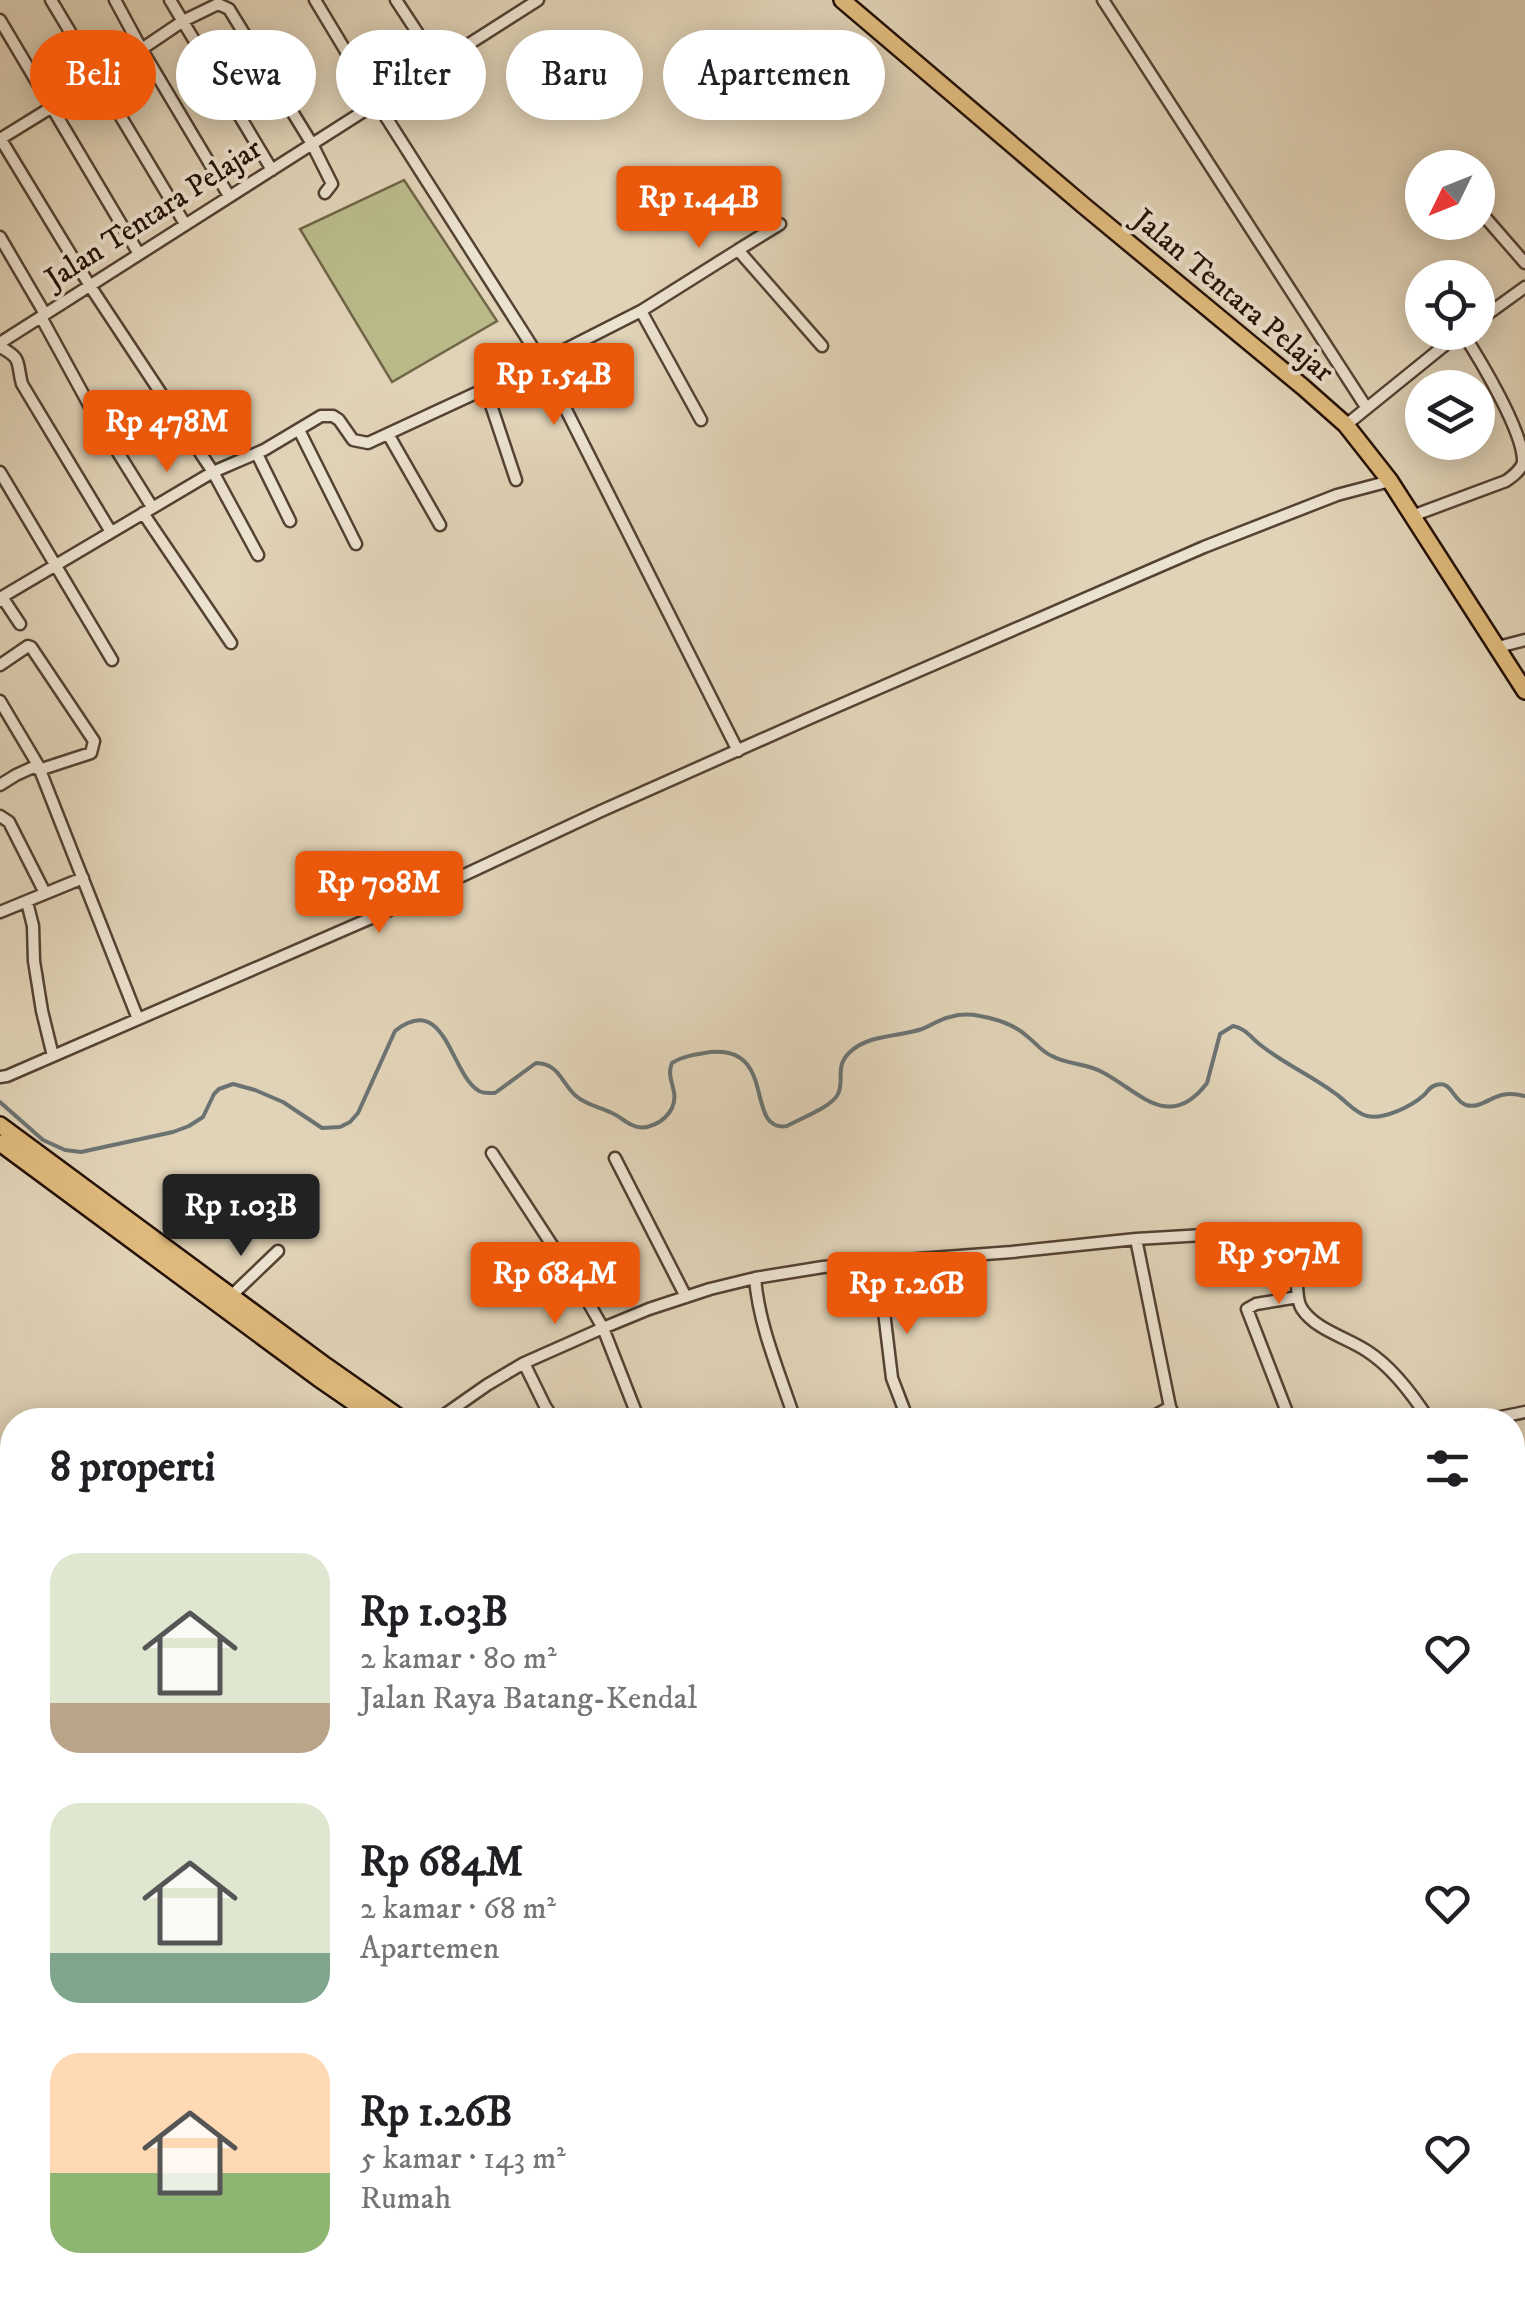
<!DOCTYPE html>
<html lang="id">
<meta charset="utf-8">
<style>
:root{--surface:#fff;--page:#f6f6f6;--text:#202124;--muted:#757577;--accent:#ea580c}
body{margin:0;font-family:"IM FELL DW Pica",serif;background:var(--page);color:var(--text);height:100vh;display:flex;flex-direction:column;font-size:38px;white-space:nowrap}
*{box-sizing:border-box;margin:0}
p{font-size:32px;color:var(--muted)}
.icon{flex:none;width:55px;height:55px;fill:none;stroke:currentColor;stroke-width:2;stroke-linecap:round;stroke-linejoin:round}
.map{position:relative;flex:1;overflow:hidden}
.details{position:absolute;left:0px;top:1408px;width:1525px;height:892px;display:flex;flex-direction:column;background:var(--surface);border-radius:40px 40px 0 0;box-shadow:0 5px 25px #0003}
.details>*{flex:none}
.top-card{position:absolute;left:30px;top:30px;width:1000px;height:90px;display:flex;gap:20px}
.needle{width:65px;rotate:227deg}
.buttons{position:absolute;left:1405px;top:150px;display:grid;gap:20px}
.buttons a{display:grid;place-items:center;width:90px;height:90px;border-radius:50%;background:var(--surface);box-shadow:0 5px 25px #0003;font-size:50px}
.price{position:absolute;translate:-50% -85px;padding:0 22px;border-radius:10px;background:var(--accent);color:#fff;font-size:32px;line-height:65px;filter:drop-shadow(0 2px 5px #0008)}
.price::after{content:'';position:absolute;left:50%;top:60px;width:30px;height:22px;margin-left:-15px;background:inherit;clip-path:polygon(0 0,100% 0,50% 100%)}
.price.current{background:#222;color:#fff}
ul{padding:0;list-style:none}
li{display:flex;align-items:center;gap:30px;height:250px;padding:0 50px}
li span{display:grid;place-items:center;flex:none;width:280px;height:200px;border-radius:30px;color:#555}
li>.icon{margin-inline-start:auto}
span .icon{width:120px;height:120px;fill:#fffc;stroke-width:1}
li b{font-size:42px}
h2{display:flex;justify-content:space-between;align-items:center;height:120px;padding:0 50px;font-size:42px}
.tag{padding:0 35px;border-radius:45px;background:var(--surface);box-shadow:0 5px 25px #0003;font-size:35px;line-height:90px}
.tag.current{background:var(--accent);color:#fff}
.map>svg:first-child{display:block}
.green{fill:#baba89;stroke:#706648;stroke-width:2.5}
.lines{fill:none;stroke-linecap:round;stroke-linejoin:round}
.stream{stroke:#6b7372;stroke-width:4}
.minor-casing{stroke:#544233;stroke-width:15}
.highway-casing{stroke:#251107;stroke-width:20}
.minor{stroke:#ece2d0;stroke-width:10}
.highway{stroke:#e0ba7c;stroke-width:15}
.labels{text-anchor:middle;stroke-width:8;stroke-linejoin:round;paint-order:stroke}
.street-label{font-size:30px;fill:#251107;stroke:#ece2d0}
</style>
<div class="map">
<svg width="1525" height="2298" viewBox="0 0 1525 2298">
<rect width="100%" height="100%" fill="#e1d3b7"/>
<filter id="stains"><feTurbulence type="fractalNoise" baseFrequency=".002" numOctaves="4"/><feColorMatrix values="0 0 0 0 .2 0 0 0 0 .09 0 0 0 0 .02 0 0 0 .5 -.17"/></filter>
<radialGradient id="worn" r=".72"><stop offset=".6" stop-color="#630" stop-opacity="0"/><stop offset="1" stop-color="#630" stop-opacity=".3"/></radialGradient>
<!-- green -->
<path class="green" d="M404 180 497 321 392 382 300 229Z"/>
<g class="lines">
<!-- stream -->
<path class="stream" d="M0 1102 43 1140 65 1150 81 1152 173 1132 189 1126 203 1117 214 1094 219 1089 233 1084 255 1090 283 1102 322 1128 340 1127 350 1122 358 1113 395 1031C446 991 450 1074 479 1091 485 1094 488 1093 495 1093L536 1063C560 1064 561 1083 576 1096 586 1105 600 1107 612 1113 619 1116 625 1122 632 1125 646 1132 665 1122 672 1108 680 1091 665 1079 672 1063 683 1056 697 1054 711 1052 778 1046 744 1133 787 1126 799 1119 832 1107 838 1094 845 1079 834 1067 850 1052 869 1034 899 1037 922 1029 932 1025 940 1019 950 1017 960 1014 970 1014 980 1016 998 1019 1015 1025 1028 1037 1037 1044 1042 1052 1052 1056 1068 1065 1086 1063 1102 1072 1139 1091 1169 1133 1207 1083L1220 1034 1233 1026C1244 1028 1250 1036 1258 1043 1282 1063 1311 1075 1336 1094 1346 1101 1355 1113 1367 1116 1384 1120 1412 1106 1424 1095 1429 1090 1429 1087 1436 1085 1452 1080 1452 1100 1466 1105 1479 1109 1489 1098 1502 1095 1510 1093 1517 1094 1525 1096"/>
<defs>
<path id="minor" d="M51 0 185 224
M115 0 142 50 229 196
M170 0 272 170
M315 0 377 103 542 362 738 751
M396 0 438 64
M1103 0 1366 407
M0 20 139 254
M0 138 90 286 213 472 258 555
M0 139 99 78 183 21 218 4 229 9 312 144 332 184 325 193
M1478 209 1525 263
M0 237 45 314
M738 250 780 224
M641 311 701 420
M41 317 94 414 152 507
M1478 321 1525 287
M0 343 538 0
M0 347C23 359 16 362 22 384L111 532
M486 390 516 480
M1346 425 1461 332
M299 430 356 544
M388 434 440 525
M257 454 290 521
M0 472 112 660
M143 513 231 643
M1412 516 1506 481C1513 476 1520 471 1523 463 1525 434 1479 358 1462 332
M2 597 20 624
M0 601 2 597 213 472 264 450 321 416H333L339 420 353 440 368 443 519 373 641 311 738 250 822 346
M1498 647 1525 640
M0 665 28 646 31 647 94 741 91 753 39 770
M0 701 38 765 138 1019
M0 785 16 775 38 765
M0 816 9 822 45 893
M27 902 33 926 34 961 42 1011 53 1056
M0 912 83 878
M0 1077 7 1076 385 912 601 811 808 719 1204 547 1337 495 1390 481
M492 1153 580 1288 603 1328 639 1420
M615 1158 686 1297
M1136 1239 1170 1407 1176 1420
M878 1262 892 1378 908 1420
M755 1278C759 1327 780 1374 795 1420
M231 1296 278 1251
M524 1363 545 1406 554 1420
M437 1420 487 1385 524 1363 603 1328 649 1309 710 1289 755 1278 823 1267 878 1262 1012 1252 1136 1239 1272 1231C1288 1246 1293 1266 1297 1287 1298 1295 1297 1301 1302 1309 1316 1330 1346 1337 1367 1351 1392 1367 1413 1395 1429 1420
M1147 1420 1170 1407
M1290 1420 1247 1309 1256 1304 1298 1297
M1486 1420 1525 1412
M0 1909 12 1898
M1512 1925 1525 1945
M1512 2047 1525 2033
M249 2288 252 2298
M365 2288 369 2298
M577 2288 581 2298
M814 2288 819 2298
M1106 2288 1122 2298
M1237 2288 1247 2298
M1452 2288 1460 2298
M0 2295 12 2287
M983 2298 994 2288
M1214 2298 1223 2288
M1296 2298 1307 2288"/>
<path id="highway" d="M842 0 1083 205 1303 387 1346 425 1390 481 1525 691
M0 1125 326 1366 403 1420
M0 1143 318 1378 379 1420
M1512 1991 1525 1997
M1512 2007 1525 2013"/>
</defs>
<!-- minor casing -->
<use href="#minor" class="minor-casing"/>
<!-- highway casing -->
<use href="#highway" class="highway-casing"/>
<!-- minor -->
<use href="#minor" class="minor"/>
<!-- highway -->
<use href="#highway" class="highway"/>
</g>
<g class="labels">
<!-- street labels -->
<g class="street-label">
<text transform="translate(153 213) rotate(-33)" y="10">Jalan Tentara Pelajar</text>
<text transform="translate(1234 295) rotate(40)" y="10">Jalan Tentara Pelajar</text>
</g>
</g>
<rect width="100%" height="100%" filter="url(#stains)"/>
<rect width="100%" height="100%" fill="url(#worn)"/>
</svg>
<div class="buttons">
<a><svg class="needle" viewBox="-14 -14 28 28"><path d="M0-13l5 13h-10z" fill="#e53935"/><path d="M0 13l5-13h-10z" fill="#757577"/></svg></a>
<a><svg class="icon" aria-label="locate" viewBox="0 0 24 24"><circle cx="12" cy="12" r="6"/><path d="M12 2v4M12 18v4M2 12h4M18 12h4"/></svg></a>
<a><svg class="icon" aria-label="layers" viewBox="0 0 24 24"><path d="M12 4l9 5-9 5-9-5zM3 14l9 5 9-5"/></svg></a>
</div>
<b class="price" style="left:699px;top:251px">Rp 1.44B</b>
<b class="price" style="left:554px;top:428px">Rp 1.54B</b>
<b class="price" style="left:167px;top:475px">Rp 478M</b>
<b class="price" style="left:379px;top:936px">Rp 708M</b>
<b class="price current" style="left:241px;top:1259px">Rp 1.03B</b>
<b class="price" style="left:1279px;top:1307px">Rp 507M</b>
<b class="price" style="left:555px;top:1327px">Rp 684M</b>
<b class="price" style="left:907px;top:1337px">Rp 1.26B</b>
<div class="top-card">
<a class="tag current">Beli</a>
<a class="tag">Sewa</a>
<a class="tag">Filter</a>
<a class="tag">Baru</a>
<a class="tag">Apartemen</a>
</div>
<section class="details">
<h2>8 properti<svg class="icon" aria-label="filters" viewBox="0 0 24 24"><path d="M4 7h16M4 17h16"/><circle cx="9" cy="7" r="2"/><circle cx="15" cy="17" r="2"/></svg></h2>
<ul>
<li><span style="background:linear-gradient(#dfe7d0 75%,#b9a48a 0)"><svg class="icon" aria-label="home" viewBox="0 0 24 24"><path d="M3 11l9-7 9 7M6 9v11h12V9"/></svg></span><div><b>Rp 1.03B</b><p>2 kamar · 80 m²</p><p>Jalan Raya Batang-Kendal</p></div><svg class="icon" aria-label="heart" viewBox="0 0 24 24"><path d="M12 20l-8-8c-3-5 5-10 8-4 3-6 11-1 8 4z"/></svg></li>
<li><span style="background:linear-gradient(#dfe7d0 75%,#7fa58c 0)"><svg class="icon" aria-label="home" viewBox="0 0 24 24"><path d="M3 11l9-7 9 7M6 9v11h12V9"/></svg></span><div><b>Rp 684M</b><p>2 kamar · 68 m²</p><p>Apartemen</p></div><svg class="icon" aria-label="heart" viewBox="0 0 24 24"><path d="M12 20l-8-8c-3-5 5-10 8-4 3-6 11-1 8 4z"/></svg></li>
<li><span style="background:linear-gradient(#ffd9b3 60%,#8fb573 0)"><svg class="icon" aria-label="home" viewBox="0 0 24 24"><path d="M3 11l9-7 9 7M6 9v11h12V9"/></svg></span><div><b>Rp 1.26B</b><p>5 kamar · 143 m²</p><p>Rumah</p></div><svg class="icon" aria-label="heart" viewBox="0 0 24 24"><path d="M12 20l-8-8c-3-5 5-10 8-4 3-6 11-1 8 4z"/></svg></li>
</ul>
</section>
</div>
